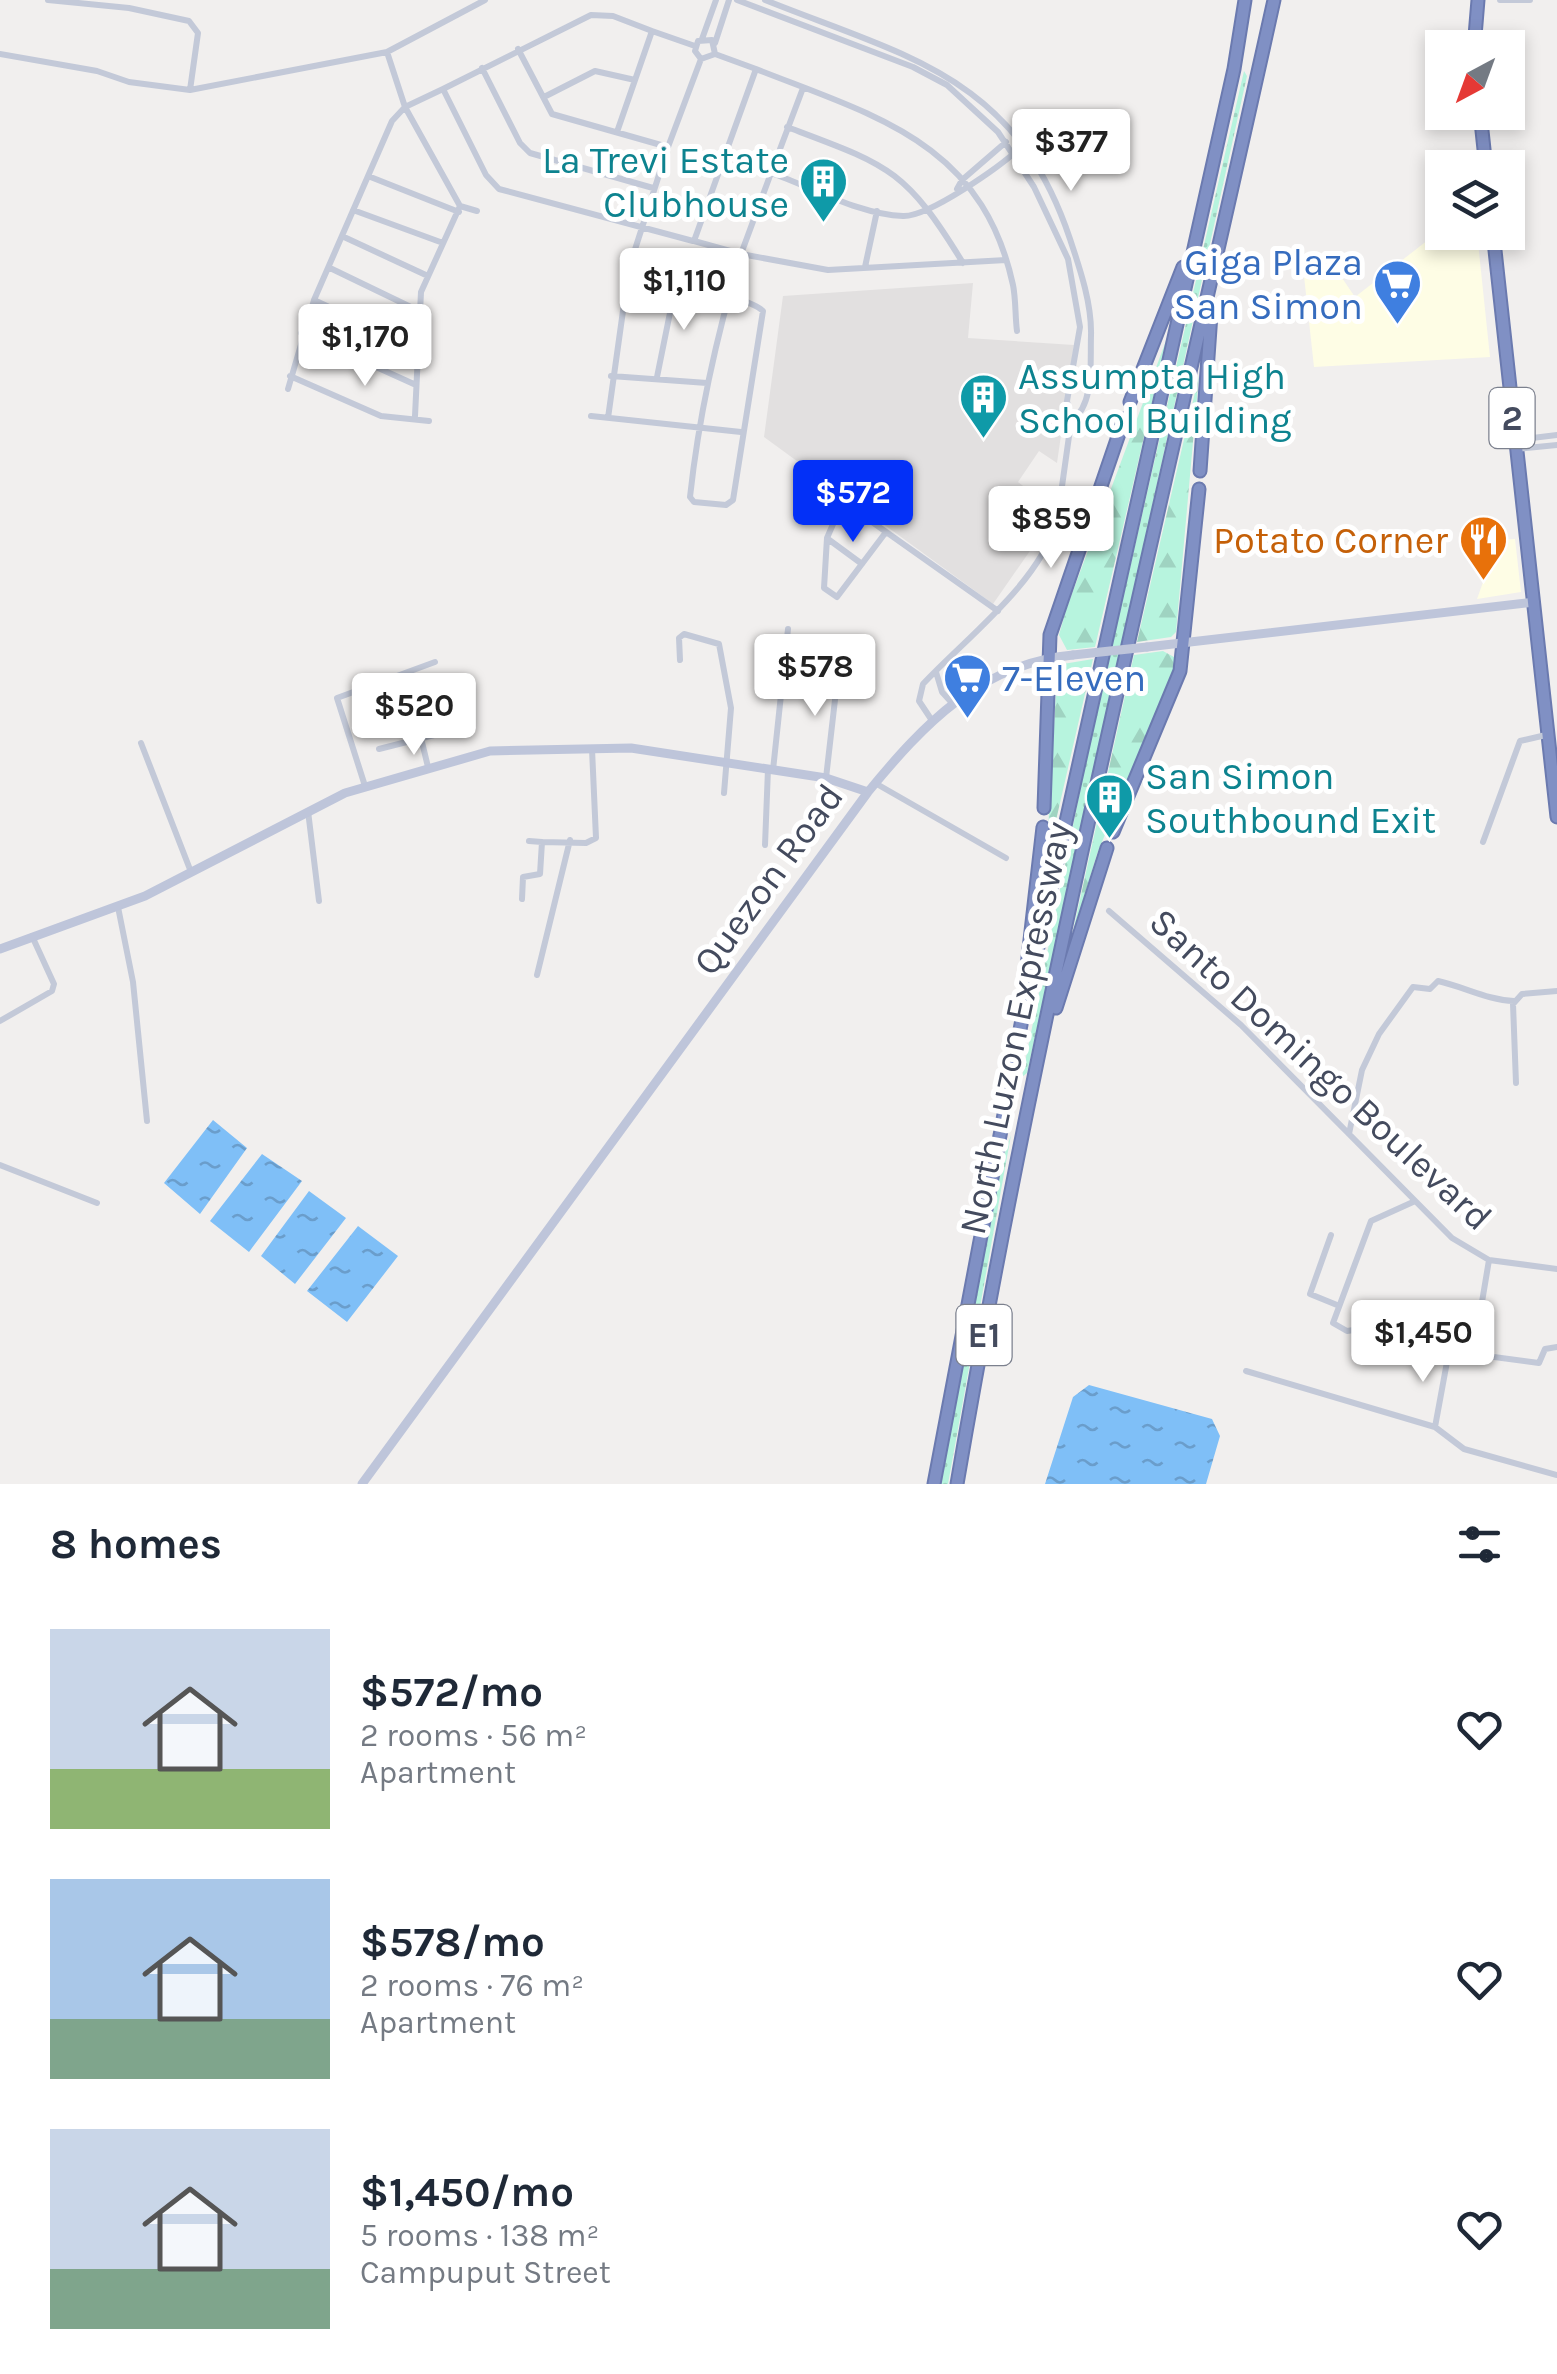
<!DOCTYPE html>
<meta charset="utf-8">
<style>
:root{--surface:#fff;--page:#f2f2f3;--text:#1f2937;--muted:#747a83;--accent:#0330f7}
body{margin:0;font-family:Karla,sans-serif;background:var(--page);color:var(--text);height:100vh;display:flex;flex-direction:column;font-size:38px;white-space:nowrap}
*{box-sizing:border-box;margin:0}
p{font-size:32px;color:var(--muted)}
.icon{flex:none;width:55px;height:55px;fill:none;stroke:currentColor;stroke-width:2;stroke-linecap:round;stroke-linejoin:round}
.map{position:relative;height:1484px;overflow:hidden}
.sheet{display:flex;flex-direction:column;background:var(--surface);flex:1}
.sheet>*{flex:none}
.needle{width:65px;rotate:221deg}
.buttons{position:absolute;left:1425px;top:30px;display:grid;gap:20px}
.buttons a{display:grid;place-items:center;width:100px;height:100px;border-radius:0px;background:var(--surface);box-shadow:0 5px 15px #0003;font-size:50px}
.price{position:absolute;translate:-50% -85px;padding:0 22px;border-radius:10px;background:#fff;color:#222;font-size:32px;line-height:65px;filter:drop-shadow(0 2px 5px #0008)}
.price::after{content:'';position:absolute;left:50%;top:60px;width:30px;height:22px;margin-left:-15px;background:inherit;clip-path:polygon(0 0,100% 0,50% 100%)}
.price.active{background:var(--accent);color:#fff}
ul{padding:0;list-style:none}
li{display:flex;align-items:center;gap:30px;height:250px;padding:0 50px}
li span{display:grid;place-items:center;flex:none;width:280px;height:200px;border-radius:0px;color:#555}
li>.icon{margin-inline-start:auto}
span .icon{width:120px;height:120px;fill:#fffc;stroke-width:1}
li b{font-size:42px}
h2{display:flex;justify-content:space-between;align-items:center;height:120px;padding:0 50px;font-size:42px}
.map>svg:first-child{display:block}
.commercial{fill:#fefde5}
.education{fill:#e2e0e0}
.grass{fill:url(#grass-dots)}
.forest{fill:url(#forest-firs)}
.water{fill:url(#water-ripples)}
.lines{fill:none;stroke-linecap:round;stroke-linejoin:round}
.highway-casing{stroke:#6b7aaf;stroke-width:15}
.street{stroke:#c3c9d8;stroke-width:6}
.secondary{stroke:#bec5da;stroke-width:9}
.highway{stroke:#8090c4;stroke-width:11}
.secondary-bridge{stroke:#bec5da;stroke-width:9}
.labels{text-anchor:middle;stroke-width:10;stroke-linejoin:round;paint-order:stroke}
.shield{fill:#fff;stroke:#7c818e;stroke-width:2.5}
.shield-label{font-size:35px;font-weight:bold;fill:#444b5e}
.culture-label{font-size:38px;fill:#0d838f;stroke:#fff;text-anchor:start}
.shop-label{font-size:38px;fill:#366cbe;stroke:#fff;text-anchor:end}
.food-label{font-size:38px;fill:#c56008;stroke:#fff;text-anchor:end}
.street-label{font-size:38px;fill:#444b5e;stroke:#fff}
</style>
<div class="map">
<svg width="1557" height="1484" viewBox="0 0 1557 1484">
<defs>
<pattern id="grass-dots" width="8" height="8" patternUnits="userSpaceOnUse" patternTransform="scale(2.5)"><rect width="8" height="8" fill="#b7f4de"/><path d="M2 2h.1M6 6h.1" fill="none" stroke="#9fd3c1" stroke-width="1.8" stroke-linecap="round"/></pattern>
<pattern id="forest-firs" width="22" height="20" patternUnits="userSpaceOnUse" patternTransform="scale(2.5)"><rect width="22" height="20" fill="#b7f4de"/><path d="M5 1l3.5 6h-7zM16 11l3.5 6h-7z" fill="#9fd3c1"/></pattern>
<pattern id="water-ripples" width="26" height="14" patternUnits="userSpaceOnUse" patternTransform="scale(2.5)"><rect width="26" height="14" fill="#7fbff7"/><path d="M2 4q2-2 4 0t4 0M15 11q2-2 4 0t4 0" fill="none" stroke="#6a9dcb"/></pattern>
</defs>
<rect width="100%" height="100%" fill="#f1efee"/>
<!-- commercial -->
<path class="commercial" d="M1442 229 1477 233 1490 357 1314 367 1304 276 1338 272 1355 297Z
M1515 539 1521 592 1477 599 1498 540Z"/>
<!-- education -->
<path class="education" d="M973 283 968 338 1074 345 1057 463 1039 451 1018 482 1057 512 993 604 764 437 783 296Z"/>
<!-- grass -->
<path class="grass" d="M1244 71 1247 76 1027 1073 1022 1077 1090 742Z
M1011 1135 948 1484H941L1002 1161Z"/>
<!-- forest -->
<path class="forest" d="M1167 338 1095 647 1067 650 1059 635 1066 610Z
M1199 375 1176 632 1171 637 1137 642Z
M1163 651 1174 657V668L1097 854 1071 940 1134 655Z
M1093 659 1046 864 1057 675 1063 664Z"/>
<!-- water -->
<path class="water" d="M213 1120 247 1148 200 1214 164 1183Z
M262 1154 302 1181 249 1252 210 1221Z
M309 1191 346 1218 295 1284 261 1256Z
M358 1226 398 1256 347 1322 307 1291Z
M1089 1385 1212 1419 1220 1436 1206 1484H1045L1073 1397Z"/>
<g class="lines">
<defs>
<path id="highway" d="M1474 48 1478 0
M1480 112 1486 168
M1493 232 1557 817
M1130 402 1183 267
M1200 471 1211 314
M1044 808 1050 635 1124 419
M1113 832 1180 671 1199 489
M1027 966 1043 827
M1056 1008 1107 848
M934 1484 1023 1014 1234 69 1245 0
M957 1484C1042 985 1165 494 1274 0"/>
</defs>
<!-- highway casing -->
<use href="#highway" class="highway-casing"/>
<!-- street -->
<path class="street" d="M48 0 129 8 189 21 198 33 190 90
M737 0 913 67 947 85 998 132 1034 187 1068 259 1080 327 1067 401 1071 422 1057 522C1037 585 967 637 923 684L919 701 931 719
M765 0C907 57 1015 75 1070 239 1080 269 1092 304 1091 336 1090 363 1095 404 1071 422
M1500 0H1530
M652 31 695 46
M702 39 716 0
M715 43 729 0
M518 49 552 114 668 147 629 268 608 418
M387 52 405 107 460 206 421 292 415 416
M0 54 97 71 129 82 190 90 387 52 485 0
M715 54 712 40 698 41 695 51 701 59 715 54 756 69 694 241 741 254 771 173C812 187 860 215 903 216 929 217 1001 166 1021 147
M482 68 520 143 530 153 653 188
M756 69C875 116 982 142 1013 285 1016 300 1015 316 1017 331
M544 97 595 71 635 80
M787 127C888 165 905 168 963 263
M617 132 652 31 613 16 591 15 443 89 486 175 499 189 693 241
M668 147 701 59
M771 173 803 88
M368 176 459 212
M957 189 962 180 1006 142
M460 206 477 211
M353 210 443 243
M344 237 428 276
M865 267 877 211
M330 268 417 310
M629 268C655 276 749 297 763 311L733 500 726 505 694 502 690 497C699 414 717 334 741 254L828 270 1006 260
M314 300 417 348
M301 333 416 385
M290 376 381 416 429 421
M611 376 707 383
M657 377 676 283
M288 389 314 300 392 121 405 107 443 89
M591 416 741 432
M1515 440 1557 435
M1516 449 1557 445
M886 532 837 597 824 588 827 538 840 508 848 505 998 611
M828 539 862 564
M680 660 679 638 684 634 719 644 731 708 724 793
M936 672 942 692 952 703
M421 738 428 767
M141 743 191 872
M379 749 442 733
M773 770 788 629
M826 778 839 665
M875 783 1006 858
M365 786 337 698 435 662
M308 811 319 901
M529 841 542 842
M1483 842 1520 741 1546 735
M765 845 768 769
M522 899 523 877 540 874 542 842 586 843 596 838 592 749
M118 907 133 982 147 1121
M1109 911 1241 1025 1452 1238 1489 1260 1557 1269
M537 975 570 840
M0 1021 52 991 54 984 32 936
M1516 1083 1513 1004 1522 994 1557 991
M1349 1134 1362 1070 1379 1034 1413 987 1430 989 1438 981C1465 987 1487 1000 1514 1001
M0 1165 97 1203
M1413 1202 1371 1221 1333 1323 1347 1331 1374 1327 1449 1351 1539 1363 1545 1349 1557 1347
M1331 1235 1310 1294 1337 1305
M1481 1308 1489 1260
M1246 1371 1435 1427 1464 1449 1557 1475
M1435 1427 1449 1351"/>
<!-- secondary -->
<path class="secondary" d="M1147 647 1534 602
M0 949 145 896 345 793 490 751 631 748 826 778 868 792
M362 1484 868 792C924 724 980 664 1073 655"/>
<!-- highway -->
<use href="#highway" class="highway"/>
<!-- secondary-bridge -->
<path class="secondary-bridge" d="M1073 655 1147 647"/>
</g>
<!-- icons -->
<defs>
<symbol id="building-pin" viewBox="-11 -11 22 30"><path d="M0 17L-7.5 6A9.5 9.5 0 1 1 7.5 6Z" fill="#0f9aa8" stroke="#fff"/><path d="M-4-6H4V6H1V3H-1V6H-4ZM-2.5-4.3h1.7v1.8h-1.7ZM.8-4.3h1.7v1.8H.8ZM-2.5-1h1.7V.8h-1.7ZM.8-1h1.7V.8H.8Z" fill="#fff"/></symbol>
<symbol id="supermarket-pin" viewBox="-11 -11 22 30"><path d="M0 17L-7.5 6A9.5 9.5 0 1 1 7.5 6Z" fill="#3f7fe0" stroke="#fff"/><path d="M-6-5.5h2.5l.6 2H6L4.5 2H-2.5L-4.4-4H-6ZM-1.5 3.2a1.3 1.3 0 1 0 .1 0ZM3 3.2a1.3 1.3 0 1 0 .1 0Z" fill="#fff"/></symbol>
<symbol id="restaurant-pin" viewBox="-11 -11 22 30"><path d="M0 17L-7.5 6A9.5 9.5 0 1 1 7.5 6Z" fill="#e8710a" stroke="#fff"/><path d="M-5-6h1v4h1v-4h1v4h1v-4h1v5L-1.5 .5V6h-2V.5L-5-1ZM5-6V6H3V1.5H1.5Q1.5-4 5-6Z" fill="#fff"/></symbol>
</defs>
<g fill-rule="evenodd">
<use href="#building-pin" x="796" y="154" width="55" height="75"/>
<use href="#supermarket-pin" x="1370" y="256" width="55" height="75"/>
<use href="#building-pin" x="956" y="370" width="55" height="75"/>
<use href="#restaurant-pin" x="1456" y="512" width="55" height="75"/>
<use href="#supermarket-pin" x="940" y="650" width="55" height="75"/>
<use href="#building-pin" x="1082" y="770" width="55" height="75"/>
</g>
<g class="labels">
<!-- shield labels -->
<g class="shield">
<rect x="1489.5" y="388" width="45" height="60" rx="8"/>
<rect x="956.5" y="1305" width="55" height="60" rx="8"/>
</g>
<g class="shield-label">
<text x="1512" y="430">2</text>
<text x="984" y="1347">E1</text>
</g>
<!-- culture labels -->
<g class="culture-label">
<text x="789" y="173" text-anchor="end">La Trevi Estate<tspan x="789" dy="44">Clubhouse</tspan></text>
<text x="1018" y="389">Assumpta High<tspan x="1018" dy="44">School Building</tspan></text>
<text x="1145" y="789">San Simon<tspan x="1145" dy="44">Southbound Exit</tspan></text>
</g>
<!-- shop labels -->
<g class="shop-label">
<text x="1363" y="275">Giga Plaza<tspan x="1363" dy="44">San Simon</tspan></text>
<text x="1002" y="691" text-anchor="start">7-Eleven</text>
</g>
<!-- food labels -->
<g class="food-label">
<text x="1448" y="553">Potato Corner</text>
</g>
<!-- street labels -->
<g class="street-label">
<text transform="translate(768 879) rotate(-54)" y="13">Quezon Road</text>
<text transform="translate(1015 1028) rotate(-78)" y="13">North Luzon Expressway</text>
<text transform="translate(1321 1069) rotate(43)" y="13">Santo Domingo Boulevard</text>
</g>
</g>
</svg>
<div class="buttons">
<a><svg class="needle" viewBox="-14 -14 28 28"><path d="M0-13l5 13h-10z" fill="#e53935"/><path d="M0 13l5-13h-10z" fill="#747a83"/></svg></a>
<a><svg class="icon" aria-label="layers" viewBox="0 0 24 24"><path d="M12 4l9 5-9 5-9-5zM3 14l9 5 9-5"/></svg></a>
</div>
<b class="price" style="left:1071px;top:194px">$377</b>
<b class="price" style="left:684px;top:333px">$1,110</b>
<b class="price" style="left:365px;top:389px">$1,170</b>
<b class="price active" style="left:853px;top:545px">$572</b>
<b class="price" style="left:1051px;top:571px">$859</b>
<b class="price" style="left:815px;top:719px">$578</b>
<b class="price" style="left:414px;top:758px">$520</b>
<b class="price" style="left:1423px;top:1385px">$1,450</b>
</div>
<section class="sheet">
<h2>8 homes<svg class="icon" aria-label="filters" viewBox="0 0 24 24"><path d="M4 7h16M4 17h16"/><circle cx="9" cy="7" r="2"/><circle cx="15" cy="17" r="2"/></svg></h2>
<ul>
<li><span style="background:linear-gradient(#c9d6e8 70%,#8fb573 0)"><svg class="icon" aria-label="home" viewBox="0 0 24 24"><path d="M3 11l9-7 9 7M6 9v11h12V9"/></svg></span><div><b>$572/mo</b><p>2 rooms · 56 m²</p><p>Apartment</p></div><svg class="icon" aria-label="heart" viewBox="0 0 24 24"><path d="M12 20l-8-8c-3-5 5-10 8-4 3-6 11-1 8 4z"/></svg></li>
<li><span style="background:linear-gradient(#a9c7e8 70%,#7fa58c 0)"><svg class="icon" aria-label="home" viewBox="0 0 24 24"><path d="M3 11l9-7 9 7M6 9v11h12V9"/></svg></span><div><b>$578/mo</b><p>2 rooms · 76 m²</p><p>Apartment</p></div><svg class="icon" aria-label="heart" viewBox="0 0 24 24"><path d="M12 20l-8-8c-3-5 5-10 8-4 3-6 11-1 8 4z"/></svg></li>
<li><span style="background:linear-gradient(#c9d6e8 70%,#7fa58c 0)"><svg class="icon" aria-label="home" viewBox="0 0 24 24"><path d="M3 11l9-7 9 7M6 9v11h12V9"/></svg></span><div><b>$1,450/mo</b><p>5 rooms · 138 m²</p><p>Campuput Street</p></div><svg class="icon" aria-label="heart" viewBox="0 0 24 24"><path d="M12 20l-8-8c-3-5 5-10 8-4 3-6 11-1 8 4z"/></svg></li>
</ul>
</section>
